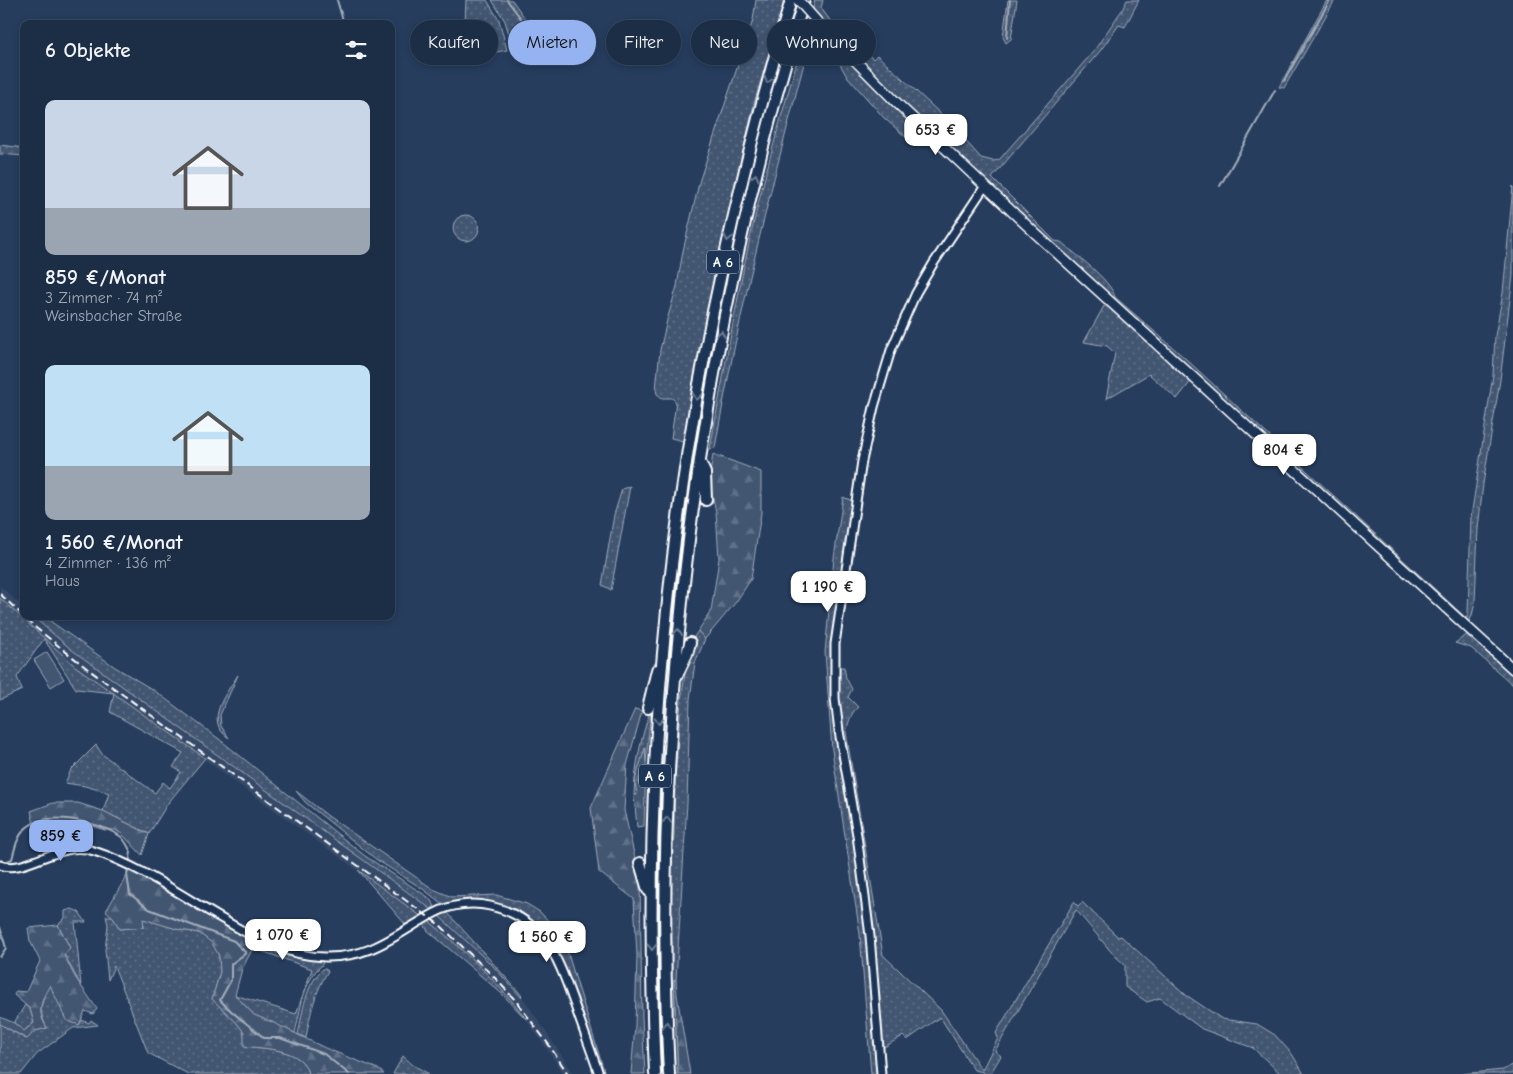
<!DOCTYPE html>
<html lang="de">
<meta charset="utf-8">
<style>
:root{--surface:#1c2e46;--page:#25364d;--text:#f1f3f6;--muted:#a0a8b3;--line:#3a4a5f;--accent:#95b2f1}
body{margin:0;font-family:"Comic Neue",sans-serif;background:var(--page);color:var(--text);height:100vh;display:flex;flex-direction:column;font-size:19px;white-space:nowrap}
*{box-sizing:border-box;margin:0}
p{font-size:16px;color:var(--muted)}
.icon{flex:none;width:28px;height:28px;fill:none;stroke:currentColor;stroke-width:2;stroke-linecap:round;stroke-linejoin:round}
.map{position:relative;flex:1;overflow:hidden}
.drawer{position:absolute;left:20px;top:20px;width:375px;height:600px;display:flex;flex-direction:column;background:var(--surface);border-radius:10px;box-shadow:0 2px 8px #0003,0 0 0 1px var(--line)}
.drawer>*{flex:none}
.hud{position:absolute;left:410px;top:20px;width:475px;height:45px;display:flex;gap:10px}
.price{position:absolute;translate:-50% -42px;padding:0 11px;border-radius:10px;background:#fff;color:#222;font-size:16px;line-height:32px;filter:drop-shadow(0 1px 2px #0008)}
.price::after{content:'';position:absolute;left:50%;top:30px;width:15px;height:11px;margin-left:-8px;background:inherit;clip-path:polygon(0 0,100% 0,50% 100%)}
.price.on{background:var(--accent);color:#111}
ul{padding:0;list-style:none}
li{display:grid;align-content:center;gap:10px;height:265px;padding:0 25px}
li span{display:grid;place-items:center;height:155px;border-radius:10px;color:#555}
li>.icon{margin-inline-start:auto}
span .icon{width:90px;height:90px;fill:#fffc;stroke-width:1}
li b{font-size:21px}
h2{display:flex;justify-content:space-between;align-items:center;height:60px;padding:0 25px;font-size:21px}
.pill{padding:0 18px;border-radius:22px;background:var(--surface);box-shadow:0 2px 8px #0003,0 0 0 1px var(--line);font-size:18px;line-height:45px}
.pill.on{background:var(--accent);color:#111}
.map>svg:first-child{display:block}
.built{fill:#344a68}
.grass{fill:url(#grass-dots);stroke:#a0aab8}
.forest{fill:url(#forest-firs);stroke:#a0aab8}
.green{fill:#425672;stroke:#a0aab8}
.lines{fill:none;stroke-linecap:round;stroke-linejoin:round}
.stream{stroke:#a4aebb;stroke-width:2}
.minor-casing{stroke:#fff;stroke-width:11}
.major-casing{stroke:#fff;stroke-width:12}
.highway-casing{stroke:#fff;stroke-width:14}
.minor{stroke:#1d3557;stroke-width:7}
.major{stroke:#1d3557;stroke-width:9}
.highway{stroke:#1d3557;stroke-width:10}
.rail{stroke:#fff;stroke-width:2;stroke-dasharray:8 4;stroke-linecap:butt}
.major-bridge-casing{stroke:#fff;stroke-width:12;stroke-linecap:butt}
.major-bridge{stroke:#1d3557;stroke-width:9}
.oneway{stroke:#6c7c92}
.labels{text-anchor:middle;stroke-width:4;stroke-linejoin:round;paint-order:stroke}
.shield{fill:#1d3557;stroke:#bbc2cd;stroke-width:1}
.shield-label{font-size:14px;font-weight:bold;fill:#fff}
</style>
<div class="map">
<svg width="1513" height="1074" viewBox="0 0 1513 1074">
<defs>
<pattern id="grass-dots" width="8" height="8" patternUnits="userSpaceOnUse" patternTransform="scale(1.25)"><rect width="8" height="8" fill="#425672"/><path d="M2 2h.1M6 6h.1" fill="none" stroke="#5e6f87" stroke-width="1.8" stroke-linecap="round"/></pattern>
<pattern id="forest-firs" width="22" height="20" patternUnits="userSpaceOnUse" patternTransform="scale(1.25)"><rect width="22" height="20" fill="#425672"/><path d="M5 1l3.5 6h-7zM16 11l3.5 6h-7z" fill="#5e6f87"/></pattern>
</defs>
<rect width="100%" height="100%" fill="#263d5e"/>
<filter id="ink" filterUnits="userSpaceOnUse"><feTurbulence type="fractalNoise" baseFrequency=".02" numOctaves="2"/><feDisplacementMap in="SourceGraphic" scale="10" xChannelSelector="R" yChannelSelector="G"/><feConvolveMatrix kernelMatrix="1 2 1 2 8 2 1 2 1" color-interpolation-filters="sRGB"/></filter>
<g filter="url(#ink)">
<!-- built -->
<path class="built" d="M0 586 24 608V616H32L72 650 431 909 422 917 75 666 0 598Z
M438 915 493 966 521 997 522 996 574 1074H564L526 1019 489 976 429 921Z"/>
<!-- grass -->
<path class="grass" d="M466 0H487L499 20 507 50 470 57 465 23Z
M492 0H512L539 38 537 43 513 48 505 21Z
M756 0H785L755 100 725 228 683 441 671 438 676 402 672 398H662L657 394 656 389 660 350 667 320 677 286 683 251 700 179 753 20Z
M815 0H823L821 8 829 19 873 59 877 55 943 116 981 158 993 161 999 160 1093 52 1122 10 1127 0H1139L1125 27 1119 25 1100 51 992 178 1055 241 1061 242C1076 255 1110 279 1115 297L1186 359 1466 618 1468 613 1471 517 1493 375 1495 336 1503 293 1513 186V275L1500 380 1483 484 1478 529 1475 602 1472 616 1466 626 898 104 813 9Z
M1008 0H1017L1011 39 1006 43 1003 37Z
M1327 0H1335L1284 88 1279 87Z
M808 23 928 137 914 144 884 118 846 75 837 59 811 37C775 173 739 309 715 448L710 449C721 388 732 327 744 266 761 184 785 103 808 23Z
M0 145 24 148V156L0 154Z
M453 228a13 13 0 1 1 26 0a13 13 0 1 1-26 0Z
M1104 306H1110L1192 380 1177 399 1149 374 1106 399 1115 353 1107 346 1084 342Z
M630 486 611 590 602 585 614 515 622 489Z
M843 497 855 502 835 667H844L846 678 852 689 848 697 858 707C850 714 849 722 846 732L883 955 941 1010 982 1070 998 1038 996 1033 1074 902 1078 906 1082 902 1118 937 1121 936 1186 995 1222 1019 1257 1024 1275 1035 1292 1054 1304 1074H1281L1253 1048 1202 1029 1160 998 1147 1002 1125 987V965L1113 954 1076 910 995 1051 1001 1056 990 1074H983V1072L974 1070 940 1017 907 1040 903 1036 879 1050 881 1074H871L860 934 832 750 825 652 834 558Z
M0 598 75 666 205 758 168 803 149 834 103 811 109 793 85 786 65 783 71 770 96 745 102 754 155 793 163 782 170 788 181 772 173 767 183 753 110 712 114 693 76 689 44 639 17 677 22 690 0 700Z
M32 616H43L115 667 155 691 219 739 365 856 428 897 435 906 431 909 72 650Z
M698 631 705 639 695 663 690 699 687 803 676 980H674L678 1074H673L670 976 671 877 674 835 675 781 681 700 690 643Z
M1468 634 1472 635 1513 673V685L1471 648 1455 643Z
M238 675 220 715 221 726 229 738C203 721 226 694 238 675Z
M651 709 646 762 645 750 637 795H634C635 765 641 737 651 709Z
M296 791 328 816 433 889 452 897 496 895 527 904 540 912 554 927 564 941 605 1074H602C594 1052 587 1031 579 1009 569 979 559 944 534 922 524 913 510 908 497 904 479 900 463 900 445 906L423 889 377 860 306 803Z
M358 870 422 917C375 945 343 965 287 948 303 951 320 954 337 953 358 952 390 938 405 924Z
M72 909 79 912 86 922H75L81 986 64 954 70 948 58 925 65 918V911Z
M447 912 518 991 522 996 521 997 493 966 438 915Z
M106 916H112L120 929 144 927 142 918 180 930 199 933 213 943 219 956 220 972 212 999 236 1022 244 1032 245 1046C264 1049 304 1048 308 1074H188L148 1053 114 966 108 980 105 950 108 925Z
M429 921C465 951 499 983 527 1020L501 993 427 930 424 924Z
M242 934C267 949 294 956 323 960L322 965C303 981 301 1009 295 1033L254 1015 235 995 296 1014 312 969 253 948Z
M324 968 328 971C315 992 310 1014 306 1038L298 1034C303 1011 305 984 324 968Z
M51 985 79 1025 82 1020 89 1023 91 1020 98 1025 73 1028 37 1054 21 1074H0V1024L26 1039 35 1031 47 1028C37 1008 41 1003 51 985Z
M25 1005 30 1009 34 1023 24 1031 14 1023Z
M403 1056 413 1065 429 1074H393Z
M1513 1064V1074H1460L1503 1070Z"/>
<!-- forest -->
<path class="forest" d="M713 454 761 472V513L751 579 736 602 705 639 698 631 711 611 719 559 716 512 709 480Z
M635 709 642 711 627 765 624 810 640 880 642 1017 645 1074H631L635 1026 637 956 634 899 599 872 591 808Z
M645 748 646 762 644 826 637 827 634 795H637L635 780Z
M53 803H78L103 811 149 834 142 855 122 834 115 830H105L89 825 48 821 35 829 31 811Z
M130 870 242 934 253 948 242 969 235 995 254 1015 272 1022 325 1048 378 1069 384 1074H308C304 1048 264 1049 244 1046V1032L236 1022 212 999 220 972 219 956 212 943 199 933 180 930 143 919 144 927 120 929 112 916 106 911Z
M58 925 70 948 64 955 75 977 97 1009 93 1014 85 1011 79 1025 66 1020 50 985C41 1002 36 1010 47 1028L35 1031 27 1039 0 1024V1017L14 1023 24 1031 34 1023 30 1009 14 995 16 991 26 992 40 961 30 941 28 928Z
M674 980H676L677 995 690 1074H678Z"/>
<!-- green -->
<path class="green" d="M47 652 64 679 51 687 34 660Z"/>
<g class="lines">
<!-- stream -->
<path class="stream" d="M337 0 344 24
M507 0 529 29 534 39
M1007 38 1010 0
M1284 81 1330 0
M1220 186 1275 90
M5 862 12 859C15 848 17 838 24 830 45 808 98 822 120 836 125 839 128 847 131 852L129 863
M128 868 127 875 130 894 149 909 234 941 246 953 231 964V980L220 1000C233 1015 250 1025 264 1038H280L324 1054 349 1074
M0 927 6 948 0 957"/>
<defs>
<path id="minor" d="M0 865C26 875 60 839 94 851 140 866 182 896 224 920 256 939 287 956 325 957 373 958 397 933 435 913 452 904 473 902 490 906 544 918 557 956 574 1003 582 1027 591 1050 599 1074
M881 1074 870 936 857 835 839 731 835 698V644L862 461 874 407 891 350 916 293 933 264 985 186"/>
<path id="major" d="M821 26 898 104 1036 234 1513 669"/>
<path id="highway" d="M701 464 705 473 706 500
M676 677 687 654 690 643
M648 708 657 670
M640 863 648 890
M655 1074C649 934 650 793 663 653 682 432 728 213 791 0
M669 1074C651 712 698 347 804 0"/>
</defs>
<!-- minor casing -->
<use href="#minor" class="minor-casing"/>
<!-- major casing -->
<use href="#major" class="major-casing"/>
<!-- highway casing -->
<use href="#highway" class="highway-casing"/>
<!-- minor -->
<use href="#minor" class="minor"/>
<!-- major -->
<use href="#major" class="major"/>
<!-- highway -->
<use href="#highway" class="highway"/>
<!-- rail -->
<path class="rail" d="M0 594 36 628 89 670 441 926 495 978 516 1001 549 1045 568 1074"/>
<defs>
<path id="major-bridge" d="M798 0 821 26"/>
</defs>
<!-- major-bridge casing -->
<use href="#major-bridge" class="major-bridge-casing"/>
<!-- major-bridge -->
<use href="#major-bridge" class="major-bridge"/>
</g>
<!-- one-way arrows -->
<defs><path id="oneway-chevron" d="M-2-3.5L2.5 0L-2 3.5" fill="none" stroke-width="1.6" stroke-linecap="round" stroke-linejoin="round" transform="scale(1.25)"/></defs>
<g class="oneway">
<use href="#oneway-chevron" transform="translate(768 80) rotate(106)"/>
<use href="#oneway-chevron" transform="translate(755 177) rotate(-76)"/>
<use href="#oneway-chevron" transform="translate(728 238) rotate(103)"/>
<use href="#oneway-chevron" transform="translate(721 334) rotate(-80)"/>
<use href="#oneway-chevron" transform="translate(697 397) rotate(100)"/>
<use href="#oneway-chevron" transform="translate(678 632) rotate(-84)"/>
<use href="#oneway-chevron" transform="translate(659 721) rotate(93)"/>
<use href="#oneway-chevron" transform="translate(667 820) rotate(-88)"/>
<use href="#oneway-chevron" transform="translate(652 947) rotate(90)"/>
<use href="#oneway-chevron" transform="translate(667 1025) rotate(-92)"/>
</g>
</g>
<g class="labels">
<!-- shield labels -->
<g class="shield">
<rect x="707" y="250.5" width="32" height="23" rx="4"/>
<rect x="639" y="764.5" width="32" height="23" rx="4"/>
</g>
<g class="shield-label">
<text x="723" y="267">A 6</text>
<text x="655" y="781">A 6</text>
</g>
</g>
</svg>
<b class="price" style="left:936px;top:156px">653 €</b>
<b class="price" style="left:1284px;top:476px">804 €</b>
<b class="price" style="left:828px;top:613px">1 190 €</b>
<b class="price on" style="left:61px;top:862px">859 €</b>
<b class="price" style="left:283px;top:961px">1 070 €</b>
<b class="price" style="left:547px;top:963px">1 560 €</b>
<div class="hud">
<a class="pill">Kaufen</a>
<a class="pill on">Mieten</a>
<a class="pill">Filter</a>
<a class="pill">Neu</a>
<a class="pill">Wohnung</a>
</div>
<section class="drawer">
<h2>6 Objekte<svg class="icon" aria-label="filters" viewBox="0 0 24 24"><path d="M4 7h16M4 17h16"/><circle cx="9" cy="7" r="2"/><circle cx="15" cy="17" r="2"/></svg></h2>
<ul>
<li><span style="background:linear-gradient(#c9d6e8 70%,#9aa5b1 0)"><svg class="icon" aria-label="home" viewBox="0 0 24 24"><path d="M3 11l9-7 9 7M6 9v11h12V9"/></svg></span><div><b>859 €/Monat</b><p>3 Zimmer · 74 m²</p><p>Weinsbacher Straße</p></div></li>
<li><span style="background:linear-gradient(#bfe0f5 65%,#9aa5b1 0)"><svg class="icon" aria-label="home" viewBox="0 0 24 24"><path d="M3 11l9-7 9 7M6 9v11h12V9"/></svg></span><div><b>1 560 €/Monat</b><p>4 Zimmer · 136 m²</p><p>Haus</p></div></li>
</ul>
</section>
</div>
